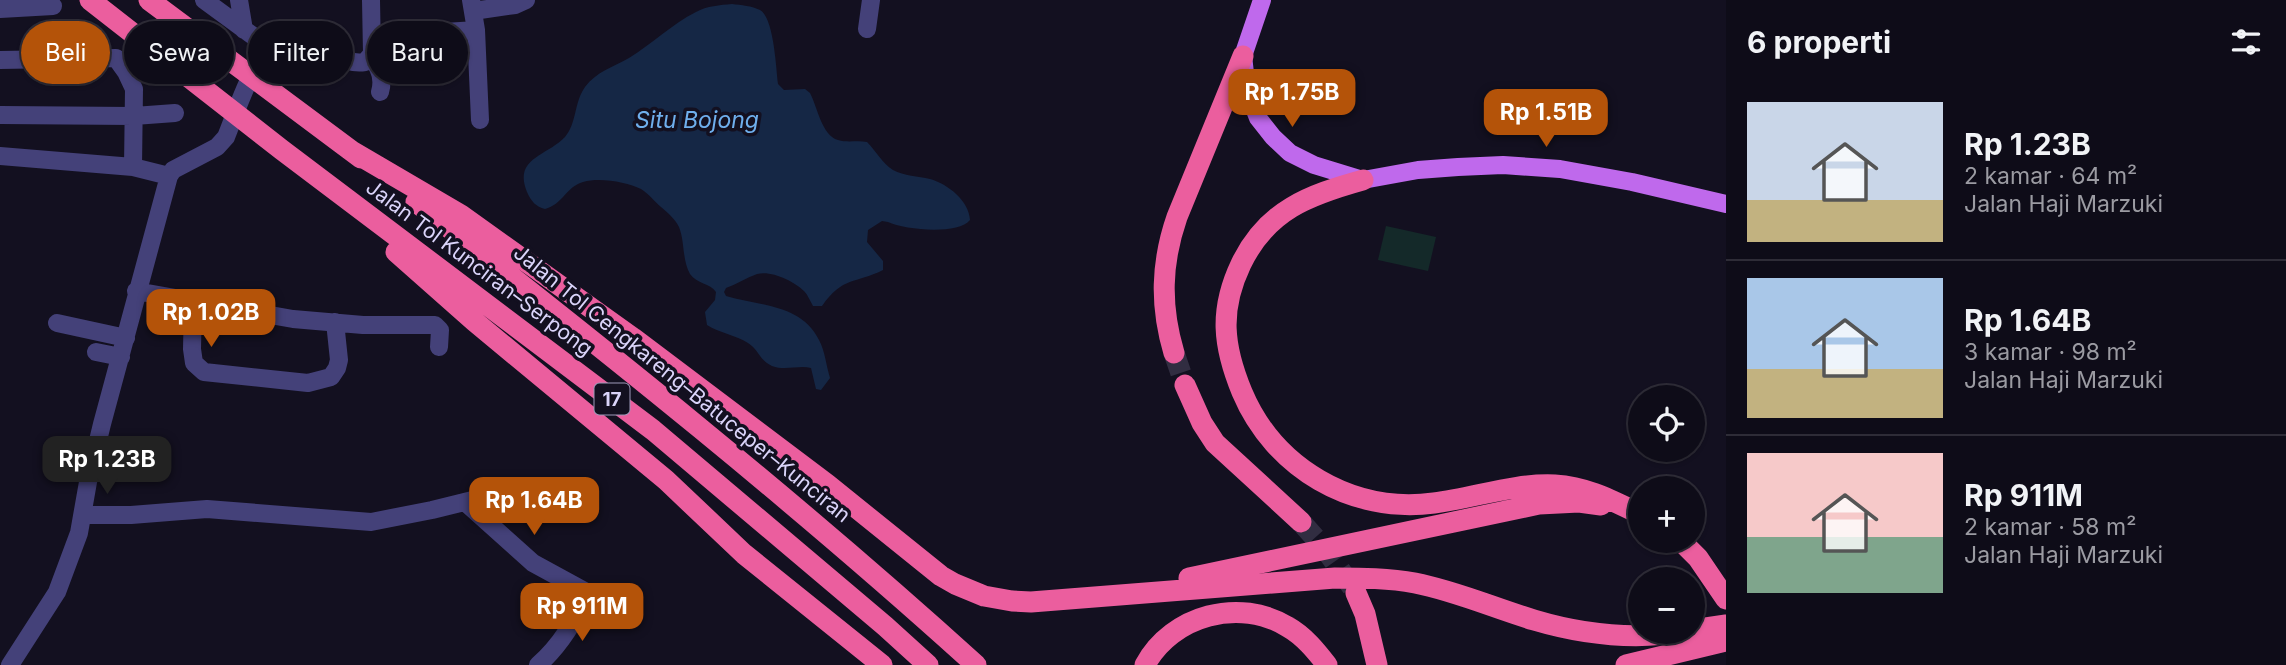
<!DOCTYPE html>
<html lang="id">
<meta charset="utf-8">
<style>
:root{--surface:#0e0c18;--page:#171521;--text:#f1f3f6;--muted:#9b9ba2;--line:#2e2c37;--accent:#b45309}
body{margin:0;font-family:Inter,sans-serif;background:var(--page);color:var(--text);height:100vh;display:flex;flex-direction:column;font-size:26px;white-space:nowrap}
*{box-sizing:border-box;margin:0}
p{font-size:23px;color:var(--muted)}
.icon{flex:none;width:38px;height:38px;fill:none;stroke:currentColor;stroke-width:2;stroke-linecap:round;stroke-linejoin:round}
.map{position:relative;flex:1;overflow:hidden}
.details{display:flex;flex-direction:column;background:var(--surface);width:560px}
.details>*{flex:none}
.guide{position:absolute;left:21px;top:21px;width:665px;height:63px;display:flex;gap:14px}
.controls{position:absolute;left:1628px;top:385px;display:grid;gap:14px}
.controls a{display:grid;place-items:center;width:77px;height:77px;border-radius:50%;background:var(--surface);box-shadow:0 2px 5px #0004,0 0 0 2px var(--line);font-size:35px}
.price{position:absolute;translate:-50% -60px;padding:0 16px;border-radius:14px;background:var(--accent);color:#fff;font-size:23px;line-height:46px;filter:drop-shadow(0 2px 4px #0008)}
.price::after{content:'';position:absolute;left:50%;top:42px;width:21px;height:16px;margin-left:-10px;background:inherit;clip-path:polygon(0 0,100% 0,50% 100%)}
.price.current{background:#222;color:#fff}
ul{padding:0;list-style:none}
li{display:flex;align-items:center;gap:21px;height:175px;padding:0 21px}
li+li{border-top:2px solid var(--line)}
li span{display:grid;place-items:center;flex:none;width:196px;height:140px;border-radius:0px;color:#555}
li>.icon{margin-inline-start:auto}
span .icon{width:84px;height:84px;fill:#fffc;stroke-width:1}
li b{font-size:30px}
h2{display:flex;justify-content:space-between;align-items:center;height:84px;padding:0 21px;font-size:30px}
.pill{padding:0 24px;border-radius:32px;background:var(--surface);box-shadow:0 2px 5px #0004,0 0 0 2px var(--line);font-size:24px;line-height:63px}
.pill.current{background:var(--accent);color:#fff}
main{display:flex;flex:1;min-height:0}
.map>svg:first-child{display:block}
.green{fill:#142929}
.water{fill:#152745}
.lines{fill:none;stroke-linecap:round;stroke-linejoin:round}
.highway-tunnel{stroke:#312d41;stroke-width:21;stroke-dasharray:21 10;stroke-linecap:butt}
.minor{stroke:#444179;stroke-width:18}
.major{stroke:#bf69ec;stroke-width:18}
.highway{stroke:#eb5e9e;stroke-width:21}
.labels{text-anchor:middle;stroke-width:7;stroke-linejoin:round;paint-order:stroke}
.shield{fill:#131020;stroke:#9e99b9;stroke-width:2}
.shield-label{font-size:19px;font-weight:bold;fill:#dad4fa}
.street-label{font-size:21px;fill:#dad4fa;stroke:#131020}
.water-label{font-size:23px;font-style:italic;fill:#6fafed;stroke:#131020}
</style>
<main>
<div class="map">
<svg width="1726" height="665" viewBox="0 0 1726 665">
<rect width="100%" height="100%" fill="#131020"/>
<!-- green -->
<path class="green" d="M1386 226 1436 237 1428 271 1378 260Z"/>
<!-- water -->
<path class="water" d="M732 4C741 5 752 6 760 10 774 18 776 68 778 84L784 90 805 89 810 93C817 106 822 136 838 140 848 143 857 140 867 142 876 151 882 163 893 170 904 176 918 176 930 179 948 184 969 201 970 220 958 235 905 230 888 222L882 221 868 230 867 242 883 261V270C855 284 843 276 822 306H813C810 301 808 295 804 291 794 281 771 270 757 274 746 278 737 284 726 288L724 292 726 296C759 306 801 304 819 340 825 351 826 365 830 378L821 390 816 389 811 368C799 365 785 371 772 366 760 361 759 350 748 343 736 335 719 333 707 325L705 312 715 300 716 292C710 283 697 284 690 274 682 260 685 242 679 227 675 219 668 213 661 207 655 202 649 194 641 189 627 182 600 177 583 182 567 186 562 205 545 209 536 207 531 201 527 192 513 158 547 156 565 137 577 123 574 102 585 87 596 72 613 67 629 58 652 44 672 24 696 12 707 6 720 5 732 4Z"/>
<g class="lines">
<!-- highway-tunnel -->
<path class="highway-tunnel" d="M1174 353 1185 385
M1301 522 1326 550 1355 591"/>
<!-- minor -->
<path class="minor" d="M204 0 268 47
M239 0 244 30
M471 0 476 30 480 120
M0 9 53 6
M473 11 515 5 526 0
M867 29 871 0
M445 32 476 30
M372 54 383 58 415 62
M370 57C380 67 384 78 380 92
M0 60 116 58 126 72 134 89 133 167
M0 115 134 116 175 113
M0 156 133 167 169 176
M136 291 293 319 363 325H435L440 330 439 347
M193 302 192 349 194 363 204 372 308 383 331 377 337 368 339 360 335 322
M57 323 126 338
M96 352 121 357
M465 502 533 563 588 593C575 620 561 645 538 665
M83 515H131L207 509 371 522 432 510 509 491 523 492 577 513
M10 665 57 592 79 533 88 482 102 424 169 176 173 170 217 147 226 137C235 115 256 51 276 41 289 35 307 42 319 47 335 53 346 65 365 62L372 54 371 0"/>
<!-- major -->
<path class="major" d="M1262 0 1243 56 1247 90 1258 118 1273 137 1290 153 1314 165 1363 180 1418 170 1458 167 1503 165 1560 169 1632 182 1726 204"/>
<!-- highway -->
<path class="highway" d="M90 0 282 150 653 430 885 626 928 665
M149 0 361 158
M350 150 461 215 633 338 828 485 941 576 955 584 984 596 1012 601 1031 602 1335 578C1362 578 1389 578 1415 583 1456 591 1494 608 1534 620 1581 634 1633 640 1683 632
M1363 180C1309 195 1267 210 1241 264 1219 310 1223 346 1242 392 1274 468 1352 514 1434 503 1475 498 1514 483 1555 485 1587 487 1611 500 1640 514
M416 202C607 351 796 502 976 665
M396 252 474 321 666 480 744 554 882 665
M1174 353C1160 306 1161 263 1177 217L1243 56
M1185 385 1202 423 1215 443 1301 522
M1681 541 1698 558 1726 599
M1189 578 1539 504 1579 502 1601 505
M1356 593 1365 614 1377 665
M1692 630 1726 625
M1145 665C1172 615 1240 597 1288 627 1304 636 1316 651 1327 665
M1626 665 1726 641"/>
</g>
<g class="labels">
<!-- shield labels -->
<rect class="shield" x="594.5" y="383.5" width="35" height="31" rx="5"/>
<g class="shield-label">
<text x="612" y="406">17</text>
</g>
<!-- street labels -->
<g class="street-label">
<text transform="translate(479 268) rotate(37)" y="7">Jalan Tol Kunciran–Serpong</text>
<text transform="translate(682 384) rotate(39)" y="7">Jalan Tol Cengkareng–Batuceper–Kunciran</text>
</g>
<!-- water labels -->
<g class="water-label">
<text x="697" y="128">Situ Bojong</text>
</g>
</g>
</svg>
<div class="controls">
<a><svg class="icon" aria-label="locate" viewBox="0 0 24 24"><circle cx="12" cy="12" r="6"/><path d="M12 2v4M12 18v4M2 12h4M18 12h4"/></svg></a>
<a>+</a>
<a>−</a>
</div>
<b class="price" style="left:1292px;top:129px">Rp 1.75B</b>
<b class="price" style="left:1546px;top:149px">Rp 1.51B</b>
<b class="price" style="left:211px;top:349px">Rp 1.02B</b>
<b class="price current" style="left:107px;top:496px">Rp 1.23B</b>
<b class="price" style="left:534px;top:537px">Rp 1.64B</b>
<b class="price" style="left:582px;top:643px">Rp 911M</b>
<div class="guide">
<a class="pill current">Beli</a>
<a class="pill">Sewa</a>
<a class="pill">Filter</a>
<a class="pill">Baru</a>
</div>
</div>
<section class="details">
<h2>6 properti<svg class="icon" aria-label="filters" viewBox="0 0 24 24"><path d="M4 7h16M4 17h16"/><circle cx="9" cy="7" r="2"/><circle cx="15" cy="17" r="2"/></svg></h2>
<ul>
<li><span style="background:linear-gradient(#c9d6e8 70%,#c2b280 0)"><svg class="icon" aria-label="home" viewBox="0 0 24 24"><path d="M3 11l9-7 9 7M6 9v11h12V9"/></svg></span><div><b>Rp 1.23B</b><p>2 kamar · 64 m²</p><p>Jalan Haji Marzuki</p></div></li>
<li><span style="background:linear-gradient(#a9c7e8 65%,#c2b280 0)"><svg class="icon" aria-label="home" viewBox="0 0 24 24"><path d="M3 11l9-7 9 7M6 9v11h12V9"/></svg></span><div><b>Rp 1.64B</b><p>3 kamar · 98 m²</p><p>Jalan Haji Marzuki</p></div></li>
<li><span style="background:linear-gradient(#f6c9c9 60%,#7fa58c 0)"><svg class="icon" aria-label="home" viewBox="0 0 24 24"><path d="M3 11l9-7 9 7M6 9v11h12V9"/></svg></span><div><b>Rp 911M</b><p>2 kamar · 58 m²</p><p>Jalan Haji Marzuki</p></div></li>
</ul>
</section>
</main>
